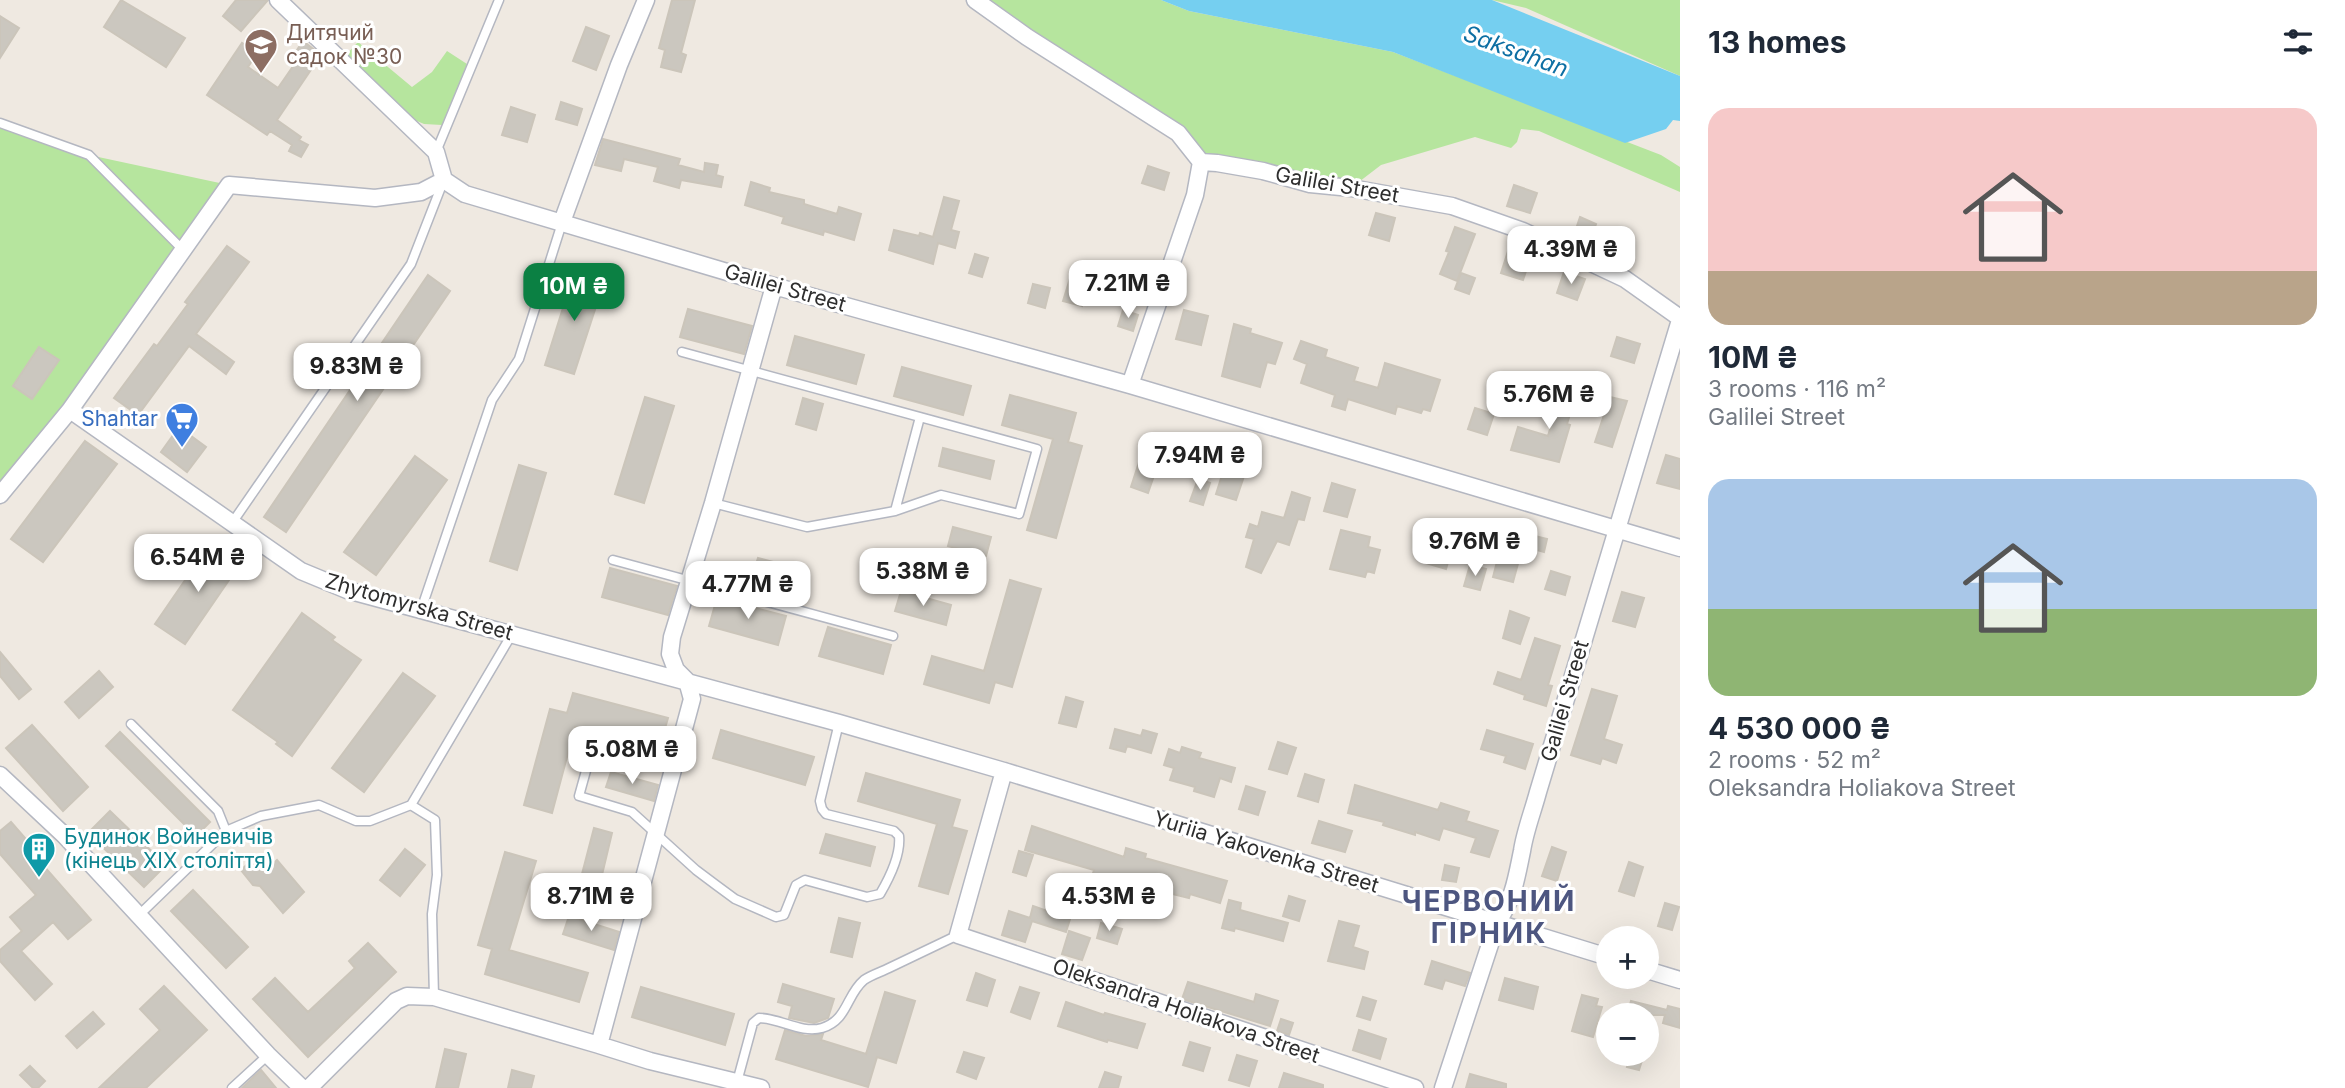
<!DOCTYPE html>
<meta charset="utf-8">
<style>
:root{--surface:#fff;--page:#f2f2f3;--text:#1f2937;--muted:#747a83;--accent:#0b8043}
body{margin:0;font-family:Inter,sans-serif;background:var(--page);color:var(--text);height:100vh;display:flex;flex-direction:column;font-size:26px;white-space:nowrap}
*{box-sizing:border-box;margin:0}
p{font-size:23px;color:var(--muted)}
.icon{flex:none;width:38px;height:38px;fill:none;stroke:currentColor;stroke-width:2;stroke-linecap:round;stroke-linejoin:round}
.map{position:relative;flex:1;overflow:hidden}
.sheet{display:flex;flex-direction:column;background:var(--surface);width:665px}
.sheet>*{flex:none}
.buttons{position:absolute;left:1596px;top:926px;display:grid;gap:14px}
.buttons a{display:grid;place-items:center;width:63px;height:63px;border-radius:50%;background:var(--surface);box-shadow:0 7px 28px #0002;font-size:35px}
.price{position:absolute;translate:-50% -60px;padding:0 16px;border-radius:14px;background:#fff;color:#222;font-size:23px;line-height:46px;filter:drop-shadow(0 2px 4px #0008)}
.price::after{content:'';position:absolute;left:50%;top:42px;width:21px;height:16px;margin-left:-10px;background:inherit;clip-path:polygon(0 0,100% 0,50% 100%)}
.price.current{background:var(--accent);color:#fff}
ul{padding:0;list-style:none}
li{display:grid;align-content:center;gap:14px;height:371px;padding:0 28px}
li span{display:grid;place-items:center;height:217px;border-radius:21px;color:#555}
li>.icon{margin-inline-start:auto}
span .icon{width:126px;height:126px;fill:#fffc;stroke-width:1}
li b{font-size:30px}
h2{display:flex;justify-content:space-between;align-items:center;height:84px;padding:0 28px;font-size:30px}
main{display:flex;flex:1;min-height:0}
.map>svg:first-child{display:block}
.green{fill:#b6e59e}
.water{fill:#75cff0}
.building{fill:#cbc7bf;stroke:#cbc5ba;stroke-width:2}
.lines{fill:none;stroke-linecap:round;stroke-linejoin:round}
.service-casing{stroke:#b4b7c1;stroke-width:11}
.minor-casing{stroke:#b4b7c1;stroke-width:19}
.service{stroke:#fff;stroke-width:8}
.minor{stroke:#fff;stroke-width:16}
.labels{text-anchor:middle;stroke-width:6;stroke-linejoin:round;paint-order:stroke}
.education-label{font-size:21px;fill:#785e54;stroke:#fff;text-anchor:start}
.street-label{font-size:21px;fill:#2e2e2e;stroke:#fff}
.shop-label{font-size:21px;fill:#366cbe;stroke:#fff;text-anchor:end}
.culture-label{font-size:21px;fill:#0d838f;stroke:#fff;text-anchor:start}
.water-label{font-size:23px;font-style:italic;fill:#0d6fa3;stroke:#fff}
.district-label{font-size:28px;font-weight:bold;letter-spacing:2px;fill:#4d5680;stroke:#fff}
</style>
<main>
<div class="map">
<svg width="1680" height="1088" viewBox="0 0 1680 1088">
<rect width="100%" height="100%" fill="#efe9e1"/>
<!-- green -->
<path class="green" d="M975 0H1161L1189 11 1393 52 1661 155 1680 167V192L1539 131 1521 129 1517 142 1511 148 1475 137 1381 165 1351 188 1217 163Z
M1492 0H1680V76L1526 8Z
M358 42 412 87 432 72 447 51 467 64 442 125 424 124 403 115 344 57Z
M0 123 89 155 229 185 0 495Z"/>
<!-- water -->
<path class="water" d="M1161 0H1492L1680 76V121L1673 120 1666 129 1625 143 1393 52 1189 11Z"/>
<!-- building -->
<path class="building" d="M121 0 185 38 166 67 104 27Z
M236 0H268L241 31 223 16Z
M672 0H695L681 53 686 55 681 72 661 67 665 50 659 48Z
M0 16 19 28 0 58Z
M586 27 609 36 596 70 573 61Z
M303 41 321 55 277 120 301 137 299 140 308 145 301 157 289 151 292 145 270 131 267 135 207 95 242 43 257 53 248 67 278 88 298 59 293 56Z
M561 102 582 109 577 125 556 119Z
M511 107 535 115 527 142 502 135Z
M603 139 680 159 678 165 704 172 705 163 718 165 716 175 723 177 721 187 681 180 679 188 654 181 658 167 624 159 621 171 595 165Z
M1148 166 1169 173 1164 190 1142 183Z
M751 182 770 188 769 192 804 200V204L837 214 839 207 861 214 854 240 824 231 823 235 782 223 784 217 745 205Z
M1514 185 1537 193 1530 213 1507 206Z
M944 197 959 201 951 230 959 232 955 248 938 243 933 264 889 250 894 230 919 236 920 233 933 237Z
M1376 213 1395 218 1389 241 1369 235Z
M1580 217 1596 224 1589 244 1573 238Z
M1455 227 1475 234 1457 281 1440 274 1449 252 1446 251Z
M1605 239 1617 243 1611 260 1599 255Z
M227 246 249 262 196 334 234 362 226 374 189 346 138 415 114 398 154 344 157 346 188 304 185 302Z
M1509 248 1531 256 1523 280 1501 273Z
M975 254 988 258 982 277 969 273Z
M1072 272 1096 279 1089 303 1083 301 1082 306 1063 301Z
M1564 272 1585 279 1577 300 1557 293Z
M574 273 604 282 574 374 545 365Z
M1461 273 1475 278 1469 294 1455 289Z
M428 275 450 291 286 532 264 517Z
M1033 284 1050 288 1045 308 1028 303Z
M688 309 752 326 744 354 680 337Z
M1123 310 1138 315 1133 331 1118 326Z
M1184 310 1208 316 1201 345 1176 339Z
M1234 324 1251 329 1250 333 1282 343 1275 364 1267 362 1260 387 1222 376Z
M795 336 864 355 856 384 787 365Z
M1617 337 1640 344 1634 363 1611 356Z
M1301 341 1327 350 1325 357 1358 368 1354 381 1378 388 1385 363 1440 380 1430 411 1423 409 1421 413 1397 406 1395 414 1348 399 1345 410 1332 406 1335 395 1301 383 1307 364 1294 359Z
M39 347 59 360 32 399 13 386Z
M902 367 971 386 963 415 894 396Z
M1563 384 1578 388 1567 424 1570 425 1559 462 1511 450 1518 427 1548 436Z
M1010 395 1076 413 1068 442 1082 446 1056 538 1027 530 1053 439 1002 425Z
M645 397 674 406 644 503 615 494Z
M1610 397 1627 401 1612 447 1595 442Z
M803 398 823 404 816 430 796 424Z
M1475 408 1494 414 1487 435 1468 429Z
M179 427 206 447 187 472 161 452Z
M85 441 117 464 43 562 11 539Z
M943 448 994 461 990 479 939 466Z
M1666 455 1680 459V489L1657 483Z
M415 456 447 480 376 575 344 552Z
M1141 456 1159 461 1148 493 1131 487Z
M519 465 546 473 517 570 490 561Z
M1224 469 1244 476 1236 500 1216 494Z
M1198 479 1210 483 1203 505 1190 501Z
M1332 483 1355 490 1347 517 1324 511Z
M1292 492 1310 498 1304 520 1298 519 1289 545 1277 541 1261 573 1246 567 1254 539 1246 537 1250 524 1258 527 1262 512 1284 518Z
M953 527 991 537 986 556 948 546Z
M1341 530 1370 537 1368 547 1380 550 1374 573 1367 571 1365 577 1330 569Z
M1523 533 1547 539 1544 552 1520 545Z
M1434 537 1454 542 1446 569 1426 563Z
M210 544 240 564 185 644 155 624Z
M1499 554 1519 560 1513 582 1493 577Z
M758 558 777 563 771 586 751 580Z
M1470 565 1486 569 1480 590 1464 586Z
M610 568 677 586 668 615 602 597Z
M1551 571 1570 577 1565 595 1545 589Z
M1010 580 1041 589 1012 687 995 682 989 703 924 684 932 656 984 671Z
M901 591 951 605 946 625 895 611Z
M1622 592 1644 598 1635 627 1613 621Z
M717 598 786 616 778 645 709 626Z
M1510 611 1529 618 1520 644 1503 638Z
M302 613 335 637 332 640 361 660 292 756 276 744 278 742 233 710Z
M828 627 891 645 883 674 819 656Z
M1535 638 1560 646 1548 685 1552 686 1546 706 1524 699 1525 695 1494 684 1498 672 1521 680Z
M0 652 31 689 19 699 0 676Z
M99 671 113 687 79 718 65 702Z
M403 673 435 696 364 792 332 768Z
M1592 689 1617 696 1604 739 1622 745 1616 763 1602 758 1600 764 1571 755Z
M573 693 668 718 659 749 575 727 552 813 524 805 550 709 567 713Z
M1066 697 1083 702 1076 727 1059 723Z
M32 725 88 787 63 811 6 748Z
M1115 729 1141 736 1143 730 1157 734 1151 753 1127 746 1125 752 1110 748Z
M721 730 814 757 805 785 713 758Z
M1487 730 1533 744 1525 769 1504 762 1506 756 1481 749Z
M120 732 210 822 196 836 106 746Z
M1278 742 1296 748 1287 774 1269 769Z
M1182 747 1201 753 1199 758 1235 768 1231 782 1220 778 1214 797 1194 791 1195 787 1170 780 1174 768 1164 765 1169 749 1180 753Z
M611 772 658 785 654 801 606 787Z
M866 773 960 800 952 827 967 831 948 894 919 886 937 824 858 801Z
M1305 774 1324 780 1318 802 1298 796Z
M1355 785 1438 810 1441 803 1469 812 1466 821 1498 831 1489 857 1471 852 1476 838 1443 828 1439 840 1415 832V835L1383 825 1384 822 1348 813Z
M1246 786 1265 792 1258 815 1239 809Z
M110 811 166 865 144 887 88 833Z
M1319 821 1352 831 1345 852 1312 843Z
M11 822 31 845 35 841 49 857 42 864 91 920 68 939 53 922 21 951 52 984 35 1000 0 961V950L22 931 10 917 36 895 0 854V831Z
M1032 826 1124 857 1126 848 1146 854 1145 858 1227 881 1220 903 1190 894 1189 898 1136 885 1131 903 1103 895 1101 901 1086 896 1094 870 1025 850Z
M594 828 612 833 601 879 582 874Z
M826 834 875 847 870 866 820 853Z
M1552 847 1566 852 1557 881 1542 876Z
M405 849 425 865 400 896 380 880Z
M1019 851 1033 855 1026 876 1013 872Z
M505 852 536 861 509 950 588 973 579 1002 485 974 492 949 478 945Z
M256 856 269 868 277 860 304 892 283 913 260 886 253 885 241 870Z
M1629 862 1643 867 1634 896 1619 891Z
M1445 865 1459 868 1456 882 1442 880Z
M193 890 248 947 226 968 171 911Z
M1289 896 1305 901 1299 921 1283 916Z
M1229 900 1241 903 1240 910 1288 923 1283 941 1235 928 1234 931 1222 928Z
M1665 903 1679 907 1672 930 1658 926Z
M1033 906 1070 919 1066 932 1032 921 1025 942 1002 935 1009 911 1030 918Z
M569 916 619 932 614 950 563 934Z
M839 918 860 923 852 957 831 952Z
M1339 921 1359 926 1353 947 1368 952 1364 969 1328 961Z
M1101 923 1122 929 1117 944 1097 938Z
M1069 931 1090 938 1082 960 1062 954Z
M368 943 396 972 308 1057 253 999 275 978 308 1012 355 968 349 961Z
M1432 961 1470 973 1465 986 1445 980 1442 989 1425 984Z
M976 973 995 980 987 1006 967 1000Z
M1505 978 1538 987 1533 1009 1499 1000Z
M1188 982 1254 1002 1256 994 1278 1001 1270 1026 1182 999Z
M783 984 834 999 828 1018 814 1023 789 1018 792 1006 778 1002Z
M164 986 207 1030 146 1088H99L160 1030 140 1009Z
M641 987 734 1014 725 1045 632 1017Z
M1020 987 1039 993 1030 1019 1011 1012Z
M885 992 915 1001 896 1063 877 1057 868 1087 776 1059 785 1030 806 1036 823 1034 821 1040 866 1054Z
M1582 995 1598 999 1596 1006 1602 1007 1593 1037 1572 1031Z
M1363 997 1376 1001 1370 1020 1357 1016Z
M1631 1001 1667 1010 1668 1006 1680 1009V1028L1663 1023 1665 1015H1627Z
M1066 1002 1104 1015 1105 1013 1145 1024 1137 1048 1108 1040 1107 1042 1058 1026Z
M93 1012 104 1024 77 1048 66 1036Z
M1281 1019 1293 1023 1289 1035 1277 1031Z
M1359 1030 1386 1039 1380 1059 1353 1050Z
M1190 1042 1210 1048 1203 1071 1183 1065Z
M445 1049 466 1054 458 1088H436Z
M964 1052 984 1058 976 1079 957 1072Z
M1631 1054H1644L1639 1070 1627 1067Z
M1237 1055 1257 1061 1249 1086 1229 1080Z
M30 1066 45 1081 38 1088H33L20 1075Z
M261 1070 276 1088H242Z
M512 1070 534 1076 531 1088H508Z
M1105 1072 1121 1077 1118 1088H1099Z
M1284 1073 1323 1085V1088H1279Z
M1470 1074 1506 1084V1088H1466Z"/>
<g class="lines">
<defs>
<path id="service" d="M0 123 89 155 183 250
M436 152 499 0
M682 352 1037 449 1019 514 941 495 895 511 807 527 713 503
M895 511 920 417
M232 523 411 264 443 182
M613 560 893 636
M421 610 492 400 519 359 562 223
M131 724 218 811 226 831
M641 763 592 749 579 796 632 812 696 870 716 885 735 899 776 917 784 915 796 885 805 880 867 897 880 894C890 877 901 855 899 836L894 831 826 814 822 809 820 801 839 723
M411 805 435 820 437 875 432 914 434 997
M138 916 226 831 261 816 319 805 356 821H370L411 805 512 634
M737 1082 753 1023 759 1018C780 1018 801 1034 822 1028 848 1020 846 995 864 980 871 975 881 972 889 968 912 957 935 946 958 935
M232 1088 268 1055"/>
<path id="minor" d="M278 0 436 152 444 180
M975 0 1027 37 1178 133 1201 162
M1201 162 1217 163 1263 171 1310 184 1351 188 1452 206 1523 231 1625 279 1680 318
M444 180 465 194 774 286 1130 385 1680 548
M562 222 619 65 646 0
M1130 385 1195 195 1201 162
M70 410 229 185 375 198 421 192 444 180
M0 495 70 410 301 571 347 590 839 723 1004 771 1608 957
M1004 771 958 935 1415 1088
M0 775 65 836 268 1055 302 1088
M1647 970 1680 980
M599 1045 650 1061 761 1088
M309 1088 396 1001 407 996 434 997 599 1045 692 699 687 681 676 670 670 654 672 637 713 503 774 286
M1443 1088 1497 923C1514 897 1516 880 1522 851 1525 831 1533 811 1538 792L1680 320"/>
</defs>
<!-- service casing -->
<use href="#service" class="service-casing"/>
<!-- minor casing -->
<use href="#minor" class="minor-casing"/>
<!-- service -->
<use href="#service" class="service"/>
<!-- minor -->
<use href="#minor" class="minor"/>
</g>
<!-- icons -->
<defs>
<symbol id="school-pin" viewBox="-11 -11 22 30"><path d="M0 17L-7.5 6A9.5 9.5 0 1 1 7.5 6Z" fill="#8d6e63" stroke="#fff"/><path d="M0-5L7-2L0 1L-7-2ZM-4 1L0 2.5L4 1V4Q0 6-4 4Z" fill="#fff"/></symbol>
<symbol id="supermarket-pin" viewBox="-11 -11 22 30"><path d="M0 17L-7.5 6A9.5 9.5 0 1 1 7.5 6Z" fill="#3f7fe0" stroke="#fff"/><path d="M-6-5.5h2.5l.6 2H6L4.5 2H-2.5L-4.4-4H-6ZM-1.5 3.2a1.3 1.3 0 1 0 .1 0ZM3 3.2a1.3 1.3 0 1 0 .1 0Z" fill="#fff"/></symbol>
<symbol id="building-pin" viewBox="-11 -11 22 30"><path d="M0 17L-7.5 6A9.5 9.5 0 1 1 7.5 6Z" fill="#0f9aa8" stroke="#fff"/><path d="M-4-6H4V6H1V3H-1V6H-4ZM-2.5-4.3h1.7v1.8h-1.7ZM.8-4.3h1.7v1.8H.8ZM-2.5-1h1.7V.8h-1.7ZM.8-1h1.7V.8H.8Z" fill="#fff"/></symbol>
</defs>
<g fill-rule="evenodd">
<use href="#school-pin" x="242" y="26" width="38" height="52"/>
<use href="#supermarket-pin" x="163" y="400" width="38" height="52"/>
<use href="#building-pin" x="20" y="830" width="38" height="52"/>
</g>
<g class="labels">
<!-- education labels -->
<g class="education-label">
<text x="286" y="40">Дитячий<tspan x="286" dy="24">садок №30</tspan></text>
</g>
<!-- street labels -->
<g class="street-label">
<text transform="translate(1337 185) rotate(10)" y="7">Galilei Street</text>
<text transform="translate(785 288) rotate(16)" y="7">Galilei Street</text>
<text transform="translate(419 607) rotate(16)" y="7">Zhytomyrska Street</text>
<text transform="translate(1565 701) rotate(-74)" y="7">Galilei Street</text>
<text transform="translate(1266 852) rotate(17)" y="7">Yuriia Yakovenka Street</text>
<text transform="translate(1186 1011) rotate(19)" y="7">Oleksandra Holiakova Street</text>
</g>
<!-- shop labels -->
<g class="shop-label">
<text x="158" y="426">Shahtar</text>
</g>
<!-- culture labels -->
<g class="culture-label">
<text x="64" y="844">Будинок Войневичів<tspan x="64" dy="24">(кінець ХІХ століття)</tspan></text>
</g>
<!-- water labels -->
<g class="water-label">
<text transform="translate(1516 51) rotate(20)" y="8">Saksahan</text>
</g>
<!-- district labels -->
<g class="district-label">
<text x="1489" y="911">ЧЕРВОНИЙ<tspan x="1489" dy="32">ГІРНИК</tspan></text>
</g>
</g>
</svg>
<div class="buttons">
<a>+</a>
<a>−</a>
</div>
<b class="price" style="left:1571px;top:286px">4.39M ₴</b>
<b class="price" style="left:1128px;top:320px">7.21M ₴</b>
<b class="price current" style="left:574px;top:323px">10M ₴</b>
<b class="price" style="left:357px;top:403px">9.83M ₴</b>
<b class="price" style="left:1549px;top:431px">5.76M ₴</b>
<b class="price" style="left:1200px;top:492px">7.94M ₴</b>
<b class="price" style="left:1475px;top:578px">9.76M ₴</b>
<b class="price" style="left:198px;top:594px">6.54M ₴</b>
<b class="price" style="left:923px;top:608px">5.38M ₴</b>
<b class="price" style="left:748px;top:621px">4.77M ₴</b>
<b class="price" style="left:632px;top:786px">5.08M ₴</b>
<b class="price" style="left:591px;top:933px">8.71M ₴</b>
<b class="price" style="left:1109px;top:933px">4.53M ₴</b>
</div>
<section class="sheet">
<h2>13 homes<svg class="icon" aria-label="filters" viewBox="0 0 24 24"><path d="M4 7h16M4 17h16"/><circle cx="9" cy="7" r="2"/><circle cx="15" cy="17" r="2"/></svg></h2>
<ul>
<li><span style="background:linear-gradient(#f6c9c9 75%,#b9a48a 0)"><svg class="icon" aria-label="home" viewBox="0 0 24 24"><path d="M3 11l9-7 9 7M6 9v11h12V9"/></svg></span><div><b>10M ₴</b><p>3 rooms · 116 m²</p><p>Galilei Street</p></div></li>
<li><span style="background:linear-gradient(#a9c7e8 60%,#8fb573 0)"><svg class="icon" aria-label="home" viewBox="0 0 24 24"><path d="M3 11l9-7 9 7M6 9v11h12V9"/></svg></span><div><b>4 530 000 ₴</b><p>2 rooms · 52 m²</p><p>Oleksandra Holiakova Street</p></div></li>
</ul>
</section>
</main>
